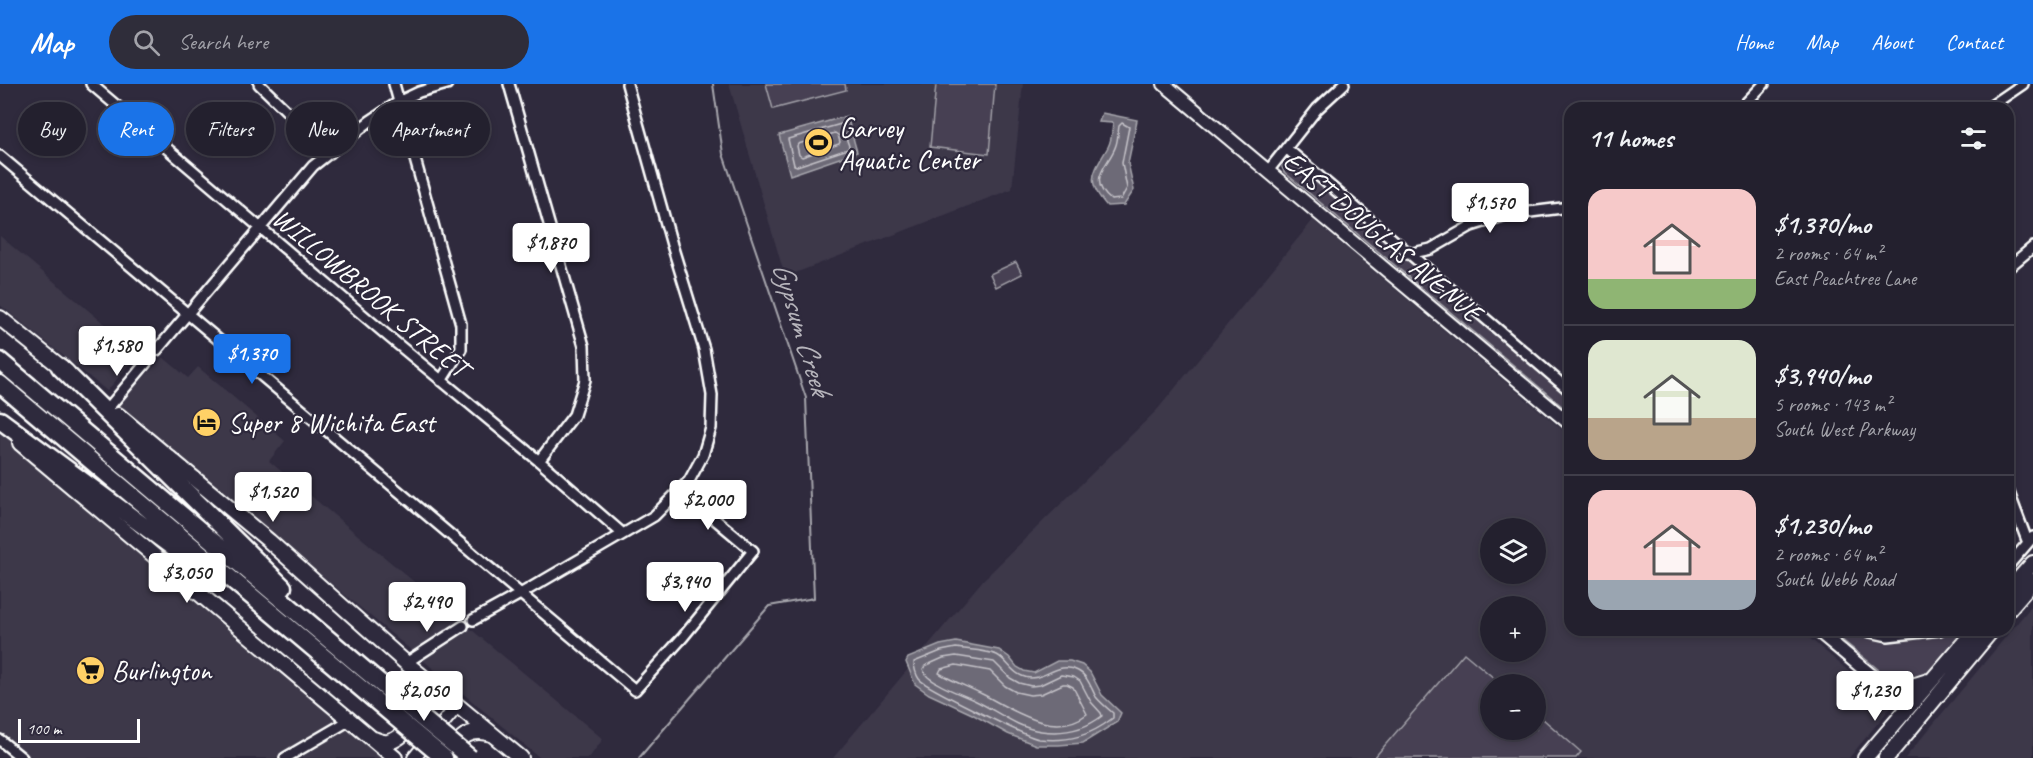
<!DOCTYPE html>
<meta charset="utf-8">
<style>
:root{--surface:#23202e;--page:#2f2d3a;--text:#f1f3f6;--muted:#a3a3aa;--line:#403e4a;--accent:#1a73e8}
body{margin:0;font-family:Caveat,sans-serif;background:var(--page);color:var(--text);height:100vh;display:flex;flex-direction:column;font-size:22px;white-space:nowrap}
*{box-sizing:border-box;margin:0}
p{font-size:20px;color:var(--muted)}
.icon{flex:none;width:33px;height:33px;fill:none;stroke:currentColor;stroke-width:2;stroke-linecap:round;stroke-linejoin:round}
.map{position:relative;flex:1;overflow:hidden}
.sheet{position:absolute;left:1564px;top:18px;width:450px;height:534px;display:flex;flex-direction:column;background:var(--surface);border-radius:18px;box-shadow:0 3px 9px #0003,0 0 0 2px var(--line)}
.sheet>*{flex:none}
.guide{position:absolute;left:18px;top:18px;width:570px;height:54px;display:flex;gap:12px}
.tools{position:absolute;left:1480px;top:434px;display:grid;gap:12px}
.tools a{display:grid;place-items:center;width:66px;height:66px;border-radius:50%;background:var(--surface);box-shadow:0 3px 9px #0003,0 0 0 2px var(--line);font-size:30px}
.scale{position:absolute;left:18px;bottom:15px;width:122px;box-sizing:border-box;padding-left:6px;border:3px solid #fff;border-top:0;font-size:16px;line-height:21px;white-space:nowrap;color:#fff;-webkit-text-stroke:4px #2f2a3d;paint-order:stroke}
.price{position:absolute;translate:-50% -51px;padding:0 14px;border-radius:6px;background:#fff;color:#222;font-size:20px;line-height:39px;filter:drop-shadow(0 2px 3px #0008)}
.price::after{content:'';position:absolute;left:50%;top:36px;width:18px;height:14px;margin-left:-9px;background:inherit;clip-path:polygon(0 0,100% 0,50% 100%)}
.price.on{background:var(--accent);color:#fff}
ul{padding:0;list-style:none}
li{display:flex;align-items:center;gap:18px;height:150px;padding:0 24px}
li+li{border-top:2px solid var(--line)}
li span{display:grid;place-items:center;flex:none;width:168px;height:120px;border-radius:18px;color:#555}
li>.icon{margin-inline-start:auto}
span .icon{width:72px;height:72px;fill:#fffc;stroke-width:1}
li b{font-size:26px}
h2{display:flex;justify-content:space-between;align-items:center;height:72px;padding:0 24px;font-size:26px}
.chip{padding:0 21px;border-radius:27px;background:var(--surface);box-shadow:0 3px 9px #0003,0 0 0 2px var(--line);font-size:21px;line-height:54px}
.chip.on{background:var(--accent);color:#fff}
header{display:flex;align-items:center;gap:36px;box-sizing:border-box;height:84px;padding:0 30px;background:var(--accent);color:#fff}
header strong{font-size:28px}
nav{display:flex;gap:33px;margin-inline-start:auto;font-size:21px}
.search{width:420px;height:54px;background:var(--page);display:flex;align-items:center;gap:15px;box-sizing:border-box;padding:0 21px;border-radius:33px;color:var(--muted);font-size:22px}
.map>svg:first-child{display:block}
.built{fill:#3c3749;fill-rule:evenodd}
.green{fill:#464152;stroke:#a2a0a8;stroke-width:1.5}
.water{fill:#6d6a77;stroke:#a7a6ad;stroke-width:1.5}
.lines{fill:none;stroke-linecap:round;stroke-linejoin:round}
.shore{stroke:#c5c3c9;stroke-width:1.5}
.stream{stroke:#a7a6ad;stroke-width:2}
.minor-casing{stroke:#fff;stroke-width:14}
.tertiary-casing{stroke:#fff;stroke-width:16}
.secondary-casing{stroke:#fff;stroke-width:18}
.motorway-casing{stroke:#fff;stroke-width:21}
.minor{stroke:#2f2a3d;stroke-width:9}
.tertiary{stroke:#2f2a3d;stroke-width:12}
.secondary{stroke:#2f2a3d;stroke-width:14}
.motorway{stroke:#2f2a3d;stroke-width:16}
.motorway-bridge-casing{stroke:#fff;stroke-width:21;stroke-linecap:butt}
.motorway-bridge{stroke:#2f2a3d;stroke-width:16}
.labels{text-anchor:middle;stroke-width:4.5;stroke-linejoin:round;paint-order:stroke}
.poi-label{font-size:28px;fill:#fff;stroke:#2f2a3d;text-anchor:start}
.street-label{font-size:28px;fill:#fff;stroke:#2f2a3d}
.water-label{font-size:30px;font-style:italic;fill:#b6b4bb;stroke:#2f2a3d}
</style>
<header>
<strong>Map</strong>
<div class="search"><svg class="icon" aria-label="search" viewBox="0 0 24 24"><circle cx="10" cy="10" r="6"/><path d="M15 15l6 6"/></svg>Search here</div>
<nav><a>Home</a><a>Map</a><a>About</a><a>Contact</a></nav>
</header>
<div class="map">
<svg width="2033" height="674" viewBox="0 0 2033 674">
<rect width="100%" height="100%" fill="#2f2a3d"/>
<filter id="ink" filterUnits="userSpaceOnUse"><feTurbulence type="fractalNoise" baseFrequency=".0167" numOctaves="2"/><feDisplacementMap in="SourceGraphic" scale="12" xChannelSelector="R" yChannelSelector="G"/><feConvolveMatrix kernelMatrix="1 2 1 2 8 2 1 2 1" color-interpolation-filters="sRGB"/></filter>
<g filter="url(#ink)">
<!-- built -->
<path class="built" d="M729 0H1023L1012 105 785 193Z
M1313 136 1570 352V546H1800L1891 623 1849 674H833L983 496 1157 326ZM1491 444H1536V489H1491ZM1491 522H1536V567H1491ZM1491 600H1536V645H1491Z
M0 152 139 269 107 307 0 221Z
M163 273 188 294 198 283 285 357 269 377 603 655 589 674H540L118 321Z
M0 348 389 674H23L0 655Z
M2033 520V674H1905Z"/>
<!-- green -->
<path class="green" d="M766 0H845L846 6 773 25Z
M936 0H995L989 70 930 63Z
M1289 76 1300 83 1570 311V329L1284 88 1282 83 1284 79Z
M1016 178 1022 190 996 203 990 190Z
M1830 546H1855L1890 555 1929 552 1948 546H1968L1928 591 1919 598 1895 599Z
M1464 569 1501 600H1491V645H1536V629L1581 668 1576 674H1374Z"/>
<!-- water -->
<path class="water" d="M1102 29 1137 36 1128 79 1134 106 1124 121 1107 122C1084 96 1094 88 1108 63 1112 56 1112 47 1113 39L1099 38Z
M847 32 857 68 790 91 779 51Z
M956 558 999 566 1009 573 1017 583 1024 587 1034 589 1057 577H1070L1082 581 1090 588 1102 611 1121 629 1117 638 1083 659 1059 661H1036L1008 650 972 630 929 610 915 600 906 578 908 574 940 561Z"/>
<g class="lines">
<!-- shore -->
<path class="shore" d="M1122 39 1129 43 1122 79 1127 104 1121 115 1111 116C1085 94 1110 81 1116 61 1118 55 1118 48 1119 42Z
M841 40 849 62 848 65 797 82 794 81 788 55Z
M835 49 838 51 840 58 839 60 802 73 799 71 797 62 798 60Z
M956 564C969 566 986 566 997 571 1007 576 1011 588 1022 592 1042 601 1057 575 1078 587 1088 592 1091 604 1096 613 1101 619 1107 624 1113 629V634C1090 652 1069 658 1039 655 1027 653 925 603 919 595 916 591 914 583 914 578L941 567Z
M956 572 994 578 1010 594 1019 599 1031 602 1040 601 1061 591 1074 593 1080 597 1091 618 1101 629 1102 632C1084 646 1063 650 1041 647 1018 644 998 628 978 618 962 610 941 604 928 593 924 589 925 589 923 585L925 582 943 574Z
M956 581 990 587 1005 602 1016 608 1030 611 1041 610 1063 600H1067L1073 603 1087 630C1054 656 1012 625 982 610 968 603 952 597 939 589L941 585Z"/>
<!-- stream -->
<path class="stream" d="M639 674 769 522 814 514 806 314 723 70 713 0"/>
<defs>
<path id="minor" d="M91 0 389 253 539 377 623 450
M259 0 330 69
M394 0 461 240V265L441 297
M509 0 584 262 585 296 574 331 539 377
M1741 24 1764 0
M1988 24 2023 0
M1286 64 1570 307
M0 72 635 606 683 553 753 467 681 407
M1268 87 1317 25 1344 0
M1408 170 1431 165 1471 142 1506 131 1570 123
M2008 184 2033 163
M157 266 313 82 370 37 400 17 419 8 447 0
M109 323 146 279
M2008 406 2028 459
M2008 482 2033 453
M473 536 522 509 654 432 689 397 703 371 711 344 712 311 704 265 672 161 627 0
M1861 546 1888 552 1940 546
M406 579 463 542
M0 656 22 674
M285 674 350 636"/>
<path id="tertiary" d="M1164 0 1570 340
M1817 546 1908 622
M414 674 458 621"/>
<path id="secondary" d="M0 234 67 288
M118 331 269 457 406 579 521 674
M20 359 395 674
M2008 507 2033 479
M2008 526 2033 497
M1884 602 1903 605 1928 597
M374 655C379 657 383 659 388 658 405 655 425 626 430 611L422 595
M449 667C462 652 471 644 491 650
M1865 674 1975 546
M1886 674 1992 546"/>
<path id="motorway" d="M0 277 405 620
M60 283 283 503
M0 300 395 633
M0 336 217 496"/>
</defs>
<!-- minor casing -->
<use href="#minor" class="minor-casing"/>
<!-- tertiary casing -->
<use href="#tertiary" class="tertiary-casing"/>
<!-- secondary casing -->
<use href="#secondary" class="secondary-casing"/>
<!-- motorway casing -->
<use href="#motorway" class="motorway-casing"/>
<!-- minor -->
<use href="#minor" class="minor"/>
<!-- tertiary -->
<use href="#tertiary" class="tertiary"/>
<!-- secondary -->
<use href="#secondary" class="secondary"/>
<!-- motorway -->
<use href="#motorway" class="motorway"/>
<defs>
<path id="motorway-bridge" d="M405 620 470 674
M395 633 444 674"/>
</defs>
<!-- motorway-bridge casing -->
<use href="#motorway-bridge" class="motorway-bridge-casing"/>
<!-- motorway-bridge -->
<use href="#motorway-bridge" class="motorway-bridge"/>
</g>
</g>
<!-- icons -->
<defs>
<symbol id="stadium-disc" viewBox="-11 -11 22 22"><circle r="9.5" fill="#ffd166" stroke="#2f2a3d"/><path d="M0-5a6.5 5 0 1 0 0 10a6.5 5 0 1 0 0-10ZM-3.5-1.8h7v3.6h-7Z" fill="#111"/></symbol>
<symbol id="hotel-disc" viewBox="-11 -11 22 22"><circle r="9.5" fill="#ffd166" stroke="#2f2a3d"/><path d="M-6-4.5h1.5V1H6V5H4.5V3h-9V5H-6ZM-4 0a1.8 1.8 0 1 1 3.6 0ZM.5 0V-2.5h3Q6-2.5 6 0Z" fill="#111"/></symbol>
<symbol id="supermarket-disc" viewBox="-11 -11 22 22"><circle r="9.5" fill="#ffd166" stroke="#2f2a3d"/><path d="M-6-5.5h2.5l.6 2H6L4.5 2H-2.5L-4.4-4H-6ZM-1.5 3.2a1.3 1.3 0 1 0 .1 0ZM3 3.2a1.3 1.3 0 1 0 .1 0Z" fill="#111"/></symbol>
</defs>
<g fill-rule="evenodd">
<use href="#stadium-disc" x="802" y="42" width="33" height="33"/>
<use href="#hotel-disc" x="190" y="322" width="33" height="33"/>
<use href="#supermarket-disc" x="74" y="570" width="33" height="33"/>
</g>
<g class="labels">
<!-- poi labels -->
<g class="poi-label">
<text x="839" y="53">Garvey<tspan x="839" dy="32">Aquatic Center</tspan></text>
<text x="228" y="348">Super 8 Wichita East</text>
<text x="112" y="596">Burlington</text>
</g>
<!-- street labels -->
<g class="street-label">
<text transform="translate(1383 152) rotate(40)" y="10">EAST DOUGLAS AVENUE</text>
<text transform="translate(371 208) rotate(40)" y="10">WILLOWBROOK STREET</text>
</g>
<!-- water labels -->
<g class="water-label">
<text transform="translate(802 244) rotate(73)" y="10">Gypsum Creek</text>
</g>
</g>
</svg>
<div class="tools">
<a><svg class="icon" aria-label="layers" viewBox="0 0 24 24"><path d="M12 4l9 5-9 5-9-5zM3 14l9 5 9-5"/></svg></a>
<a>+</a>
<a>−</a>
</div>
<div class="scale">100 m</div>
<b class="price" style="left:1490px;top:150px">$1,570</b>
<b class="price" style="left:551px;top:190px">$1,870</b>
<b class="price" style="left:117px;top:293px">$1,580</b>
<b class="price on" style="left:252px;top:301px">$1,370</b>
<b class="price" style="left:273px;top:439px">$1,520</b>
<b class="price" style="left:708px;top:447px">$2,000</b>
<b class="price" style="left:187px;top:520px">$3,050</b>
<b class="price" style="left:685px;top:529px">$3,940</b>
<b class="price" style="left:427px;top:549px">$2,490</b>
<b class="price" style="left:424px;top:638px">$2,050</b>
<b class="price" style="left:1875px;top:638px">$1,230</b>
<div class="guide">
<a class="chip">Buy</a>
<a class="chip on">Rent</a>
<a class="chip">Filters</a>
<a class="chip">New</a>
<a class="chip">Apartment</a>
</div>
<section class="sheet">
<h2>11 homes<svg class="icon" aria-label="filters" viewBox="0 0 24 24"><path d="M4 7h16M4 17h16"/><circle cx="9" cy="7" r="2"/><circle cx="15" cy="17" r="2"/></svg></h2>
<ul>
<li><span style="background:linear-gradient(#f6c9c9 75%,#8fb573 0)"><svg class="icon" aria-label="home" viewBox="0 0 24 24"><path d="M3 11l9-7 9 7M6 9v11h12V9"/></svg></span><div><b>$1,370/mo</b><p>2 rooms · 64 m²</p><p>East Peachtree Lane</p></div></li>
<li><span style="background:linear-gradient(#dfe7d0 65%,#b9a48a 0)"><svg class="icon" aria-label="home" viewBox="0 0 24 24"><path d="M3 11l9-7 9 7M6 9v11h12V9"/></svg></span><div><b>$3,940/mo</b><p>5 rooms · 143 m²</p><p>South West Parkway</p></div></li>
<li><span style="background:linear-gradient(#f6c9c9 75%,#9aa5b1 0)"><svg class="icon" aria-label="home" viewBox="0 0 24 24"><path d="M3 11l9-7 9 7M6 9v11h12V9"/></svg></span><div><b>$1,230/mo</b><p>2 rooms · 64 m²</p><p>South Webb Road</p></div></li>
</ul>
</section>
</div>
